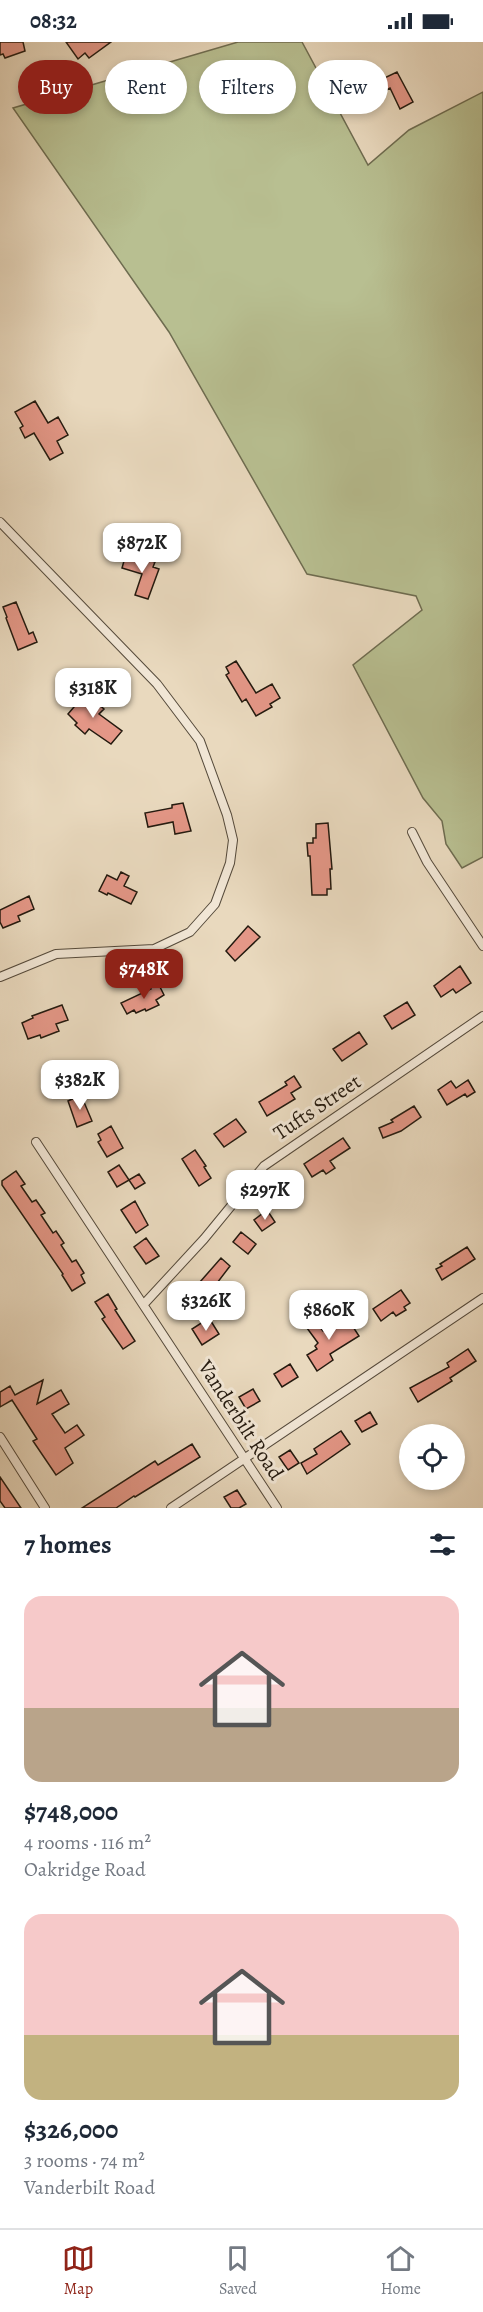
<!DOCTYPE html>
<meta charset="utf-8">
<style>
:root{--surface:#fff;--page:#f6f6f7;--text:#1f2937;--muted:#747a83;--line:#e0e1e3;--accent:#8f2418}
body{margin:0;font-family:Alegreya,serif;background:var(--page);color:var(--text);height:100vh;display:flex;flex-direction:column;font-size:22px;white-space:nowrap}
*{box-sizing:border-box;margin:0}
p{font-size:20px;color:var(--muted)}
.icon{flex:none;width:33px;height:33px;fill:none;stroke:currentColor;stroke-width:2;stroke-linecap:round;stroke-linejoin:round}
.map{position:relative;height:1466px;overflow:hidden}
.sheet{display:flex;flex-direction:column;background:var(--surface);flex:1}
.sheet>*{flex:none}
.guide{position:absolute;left:18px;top:18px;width:447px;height:54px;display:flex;gap:12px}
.tools{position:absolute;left:399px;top:1382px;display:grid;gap:12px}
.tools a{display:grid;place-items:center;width:66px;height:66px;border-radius:50%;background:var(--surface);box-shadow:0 3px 9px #0003;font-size:30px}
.price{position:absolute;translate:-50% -51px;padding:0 14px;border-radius:12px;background:#fff;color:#222;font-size:20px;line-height:39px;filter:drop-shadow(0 2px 3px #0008)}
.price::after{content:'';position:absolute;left:50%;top:36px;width:18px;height:14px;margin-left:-9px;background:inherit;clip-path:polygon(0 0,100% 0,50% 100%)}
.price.active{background:var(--accent);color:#fff}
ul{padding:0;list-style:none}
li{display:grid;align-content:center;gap:12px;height:318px;padding:0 24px}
li span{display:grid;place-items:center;height:186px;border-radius:18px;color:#555}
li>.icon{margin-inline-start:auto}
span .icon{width:108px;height:108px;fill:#fffc;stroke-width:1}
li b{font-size:26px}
h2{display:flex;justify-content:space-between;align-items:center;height:72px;padding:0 24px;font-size:26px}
.pill{padding:0 21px;border-radius:27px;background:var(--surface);box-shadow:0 3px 9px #0003;font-size:21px;line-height:54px}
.pill.active{background:var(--accent);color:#fff}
.status{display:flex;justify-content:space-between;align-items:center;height:42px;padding:0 30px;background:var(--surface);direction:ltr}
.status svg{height:16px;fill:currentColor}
.menu{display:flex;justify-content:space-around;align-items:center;height:84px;border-top:2px solid var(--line);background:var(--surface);font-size:16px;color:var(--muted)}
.menu a{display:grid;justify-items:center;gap:3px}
.menu .active{color:var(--accent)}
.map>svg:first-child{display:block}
.green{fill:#b8bf91;stroke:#6e6c50;stroke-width:1.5}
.building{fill:#e49787;stroke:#241a0f;stroke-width:1.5}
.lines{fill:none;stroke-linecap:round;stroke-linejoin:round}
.minor-casing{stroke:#554a3b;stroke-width:10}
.minor{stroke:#f1e6d5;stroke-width:8}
.labels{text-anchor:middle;stroke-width:6;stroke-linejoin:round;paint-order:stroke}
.street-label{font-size:21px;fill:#241a0f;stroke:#f1e6d5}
</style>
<div class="status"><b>08:32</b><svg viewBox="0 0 49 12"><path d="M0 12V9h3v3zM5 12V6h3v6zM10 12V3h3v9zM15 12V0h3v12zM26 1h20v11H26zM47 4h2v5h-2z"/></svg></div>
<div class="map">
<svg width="483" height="1466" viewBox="0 0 483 1466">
<rect width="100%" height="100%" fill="#e9d9be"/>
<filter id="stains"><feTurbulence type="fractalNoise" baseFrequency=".00333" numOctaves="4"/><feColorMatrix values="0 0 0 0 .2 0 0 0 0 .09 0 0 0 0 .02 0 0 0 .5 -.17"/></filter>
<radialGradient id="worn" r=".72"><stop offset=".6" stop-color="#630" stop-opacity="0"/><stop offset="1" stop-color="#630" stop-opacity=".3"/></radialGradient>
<!-- green -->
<path class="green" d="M238 0H302L368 123 409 88 483 50V815L462 826 446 802 442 779 423 756 353 623 422 568 416 554 307 532 169 290 13 66Z"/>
<!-- building -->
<path class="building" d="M0 0H23L25 9 5 16 3 12 0 13Z
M66 0H111L89 16 85 11 78 17Z
M397 30 413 60 400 67 390 46 385 49 380 38Z
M35 359 48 381 58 375 68 393 57 399 63 411 50 418 34 391 25 396 20 386 23 384 15 370Z
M126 512 155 520 153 525 159 527 148 557 135 553 142 532 122 526Z
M16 560 29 592 33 590 37 600 18 608 6 576 7 575 3 565Z
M236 619 256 651 272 642 280 656 270 662 272 665 256 674 246 657 242 660 226 633 229 631 226 625Z
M86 651 104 667 99 672 122 689 111 702 89 687 85 692 75 683 77 681 68 672Z
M183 761 191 789 175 792 173 780 148 785 145 771 172 766V763Z
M328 781 332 827H330L331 847H327V853H312L310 814H308L307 801H313V796H316V782Z
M121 830 129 834 124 844 137 850 131 862 108 851 107 853 99 849 107 833 117 838Z
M29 854 34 867 18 874 20 879 3 886 0 880V868Z
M248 884 260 895 235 919 226 909Z
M460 924 471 941 456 951 453 947 441 955 434 944Z
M158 941 164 953 156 958 159 963 146 969 145 967 136 971 134 968 127 972 121 961 151 947 150 945Z
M407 960 415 973 392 987 384 974Z
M62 963 68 978 56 982 59 989 41 996 40 993 28 997 22 981 33 976 32 974Z
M359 990 367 1002 342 1019 333 1007Z
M294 1034 301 1045 291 1051 295 1057 267 1074 259 1060 287 1043 285 1040Z
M468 1038 475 1050 467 1055 465 1052 447 1063 438 1048 451 1039 456 1046Z
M81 1053 92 1079 77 1085 68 1059Z
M414 1064 421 1075 401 1089 383 1096 379 1086 393 1080 391 1078Z
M236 1077 246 1090 224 1105 214 1092Z
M111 1084 123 1106 107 1115 98 1100 101 1098 98 1092Z
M343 1096 350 1106 330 1119 335 1126 326 1132 323 1128 312 1135 304 1122Z
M195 1108 206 1124 204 1125 211 1136 199 1144 182 1117Z
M119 1123 129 1138 139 1132 145 1141 135 1147 129 1138 117 1145 108 1130Z
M16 1129 25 1142 21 1144 32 1160 36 1158 45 1171 41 1173 53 1191 56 1189 64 1201 61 1203 72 1220 76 1218 84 1231 81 1233 85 1241 72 1249 62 1233 63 1232 2 1143V1139Z
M291 1136 300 1149 282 1160 273 1147Z
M135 1159 148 1183 136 1191 121 1168Z
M267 1168 275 1180 262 1189 254 1178Z
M241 1190 256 1202 248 1212 233 1200Z
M146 1196 159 1214 146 1222 134 1205Z
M467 1205 475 1217 442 1238 436 1227 442 1224 440 1222Z
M221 1216 230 1224 211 1249 200 1240Z
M401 1248 410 1261 404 1265 406 1268 396 1274 393 1270 381 1279 373 1267Z
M108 1252 117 1267 115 1268 135 1299 123 1307 102 1277 105 1275 95 1260Z
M209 1276 219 1292 202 1303 192 1287Z
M313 1276 323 1289 338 1280 339 1283 348 1277 359 1294 330 1312 333 1318 317 1329 307 1313 317 1307 315 1304 318 1301 304 1282Z
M468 1307 476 1319 450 1336 452 1339 418 1360 410 1346 449 1325 447 1321Z
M290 1322 298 1335 282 1345 274 1332Z
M43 1338 37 1362 61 1348 69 1362 52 1372 65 1391 77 1383 84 1393 65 1406 73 1421 56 1433 33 1399 37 1397 12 1358 0 1365V1350L10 1344 15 1353Z
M253 1347 260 1359 246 1367 239 1355Z
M370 1370 377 1382 362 1390 355 1379Z
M341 1389 350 1402 307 1432 301 1421 317 1412 314 1407Z
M192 1402 200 1415 135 1455 134 1454 116 1466H82L155 1419 158 1423Z
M290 1408 299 1421 288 1428 279 1415Z
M0 1435 21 1466H5L0 1459Z
M237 1448 246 1462 239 1466H231L224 1455Z"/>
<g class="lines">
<defs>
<path id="minor" d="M0 480 157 642 200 699 227 773 233 798 230 821 215 862 190 890 154 907 56 912 0 935
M412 790 427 820 483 904
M36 1100 277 1466
M144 1262 204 1197 264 1124 483 974
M0 1395 45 1466
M171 1466 483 1256"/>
</defs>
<!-- minor casing -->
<use href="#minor" class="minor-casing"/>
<!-- minor -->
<use href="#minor" class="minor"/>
</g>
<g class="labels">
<!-- street labels -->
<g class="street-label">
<text transform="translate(317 1065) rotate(-34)" y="7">Tufts Street</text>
<text transform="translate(241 1378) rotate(57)" y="7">Vanderbilt Road</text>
</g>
</g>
<rect width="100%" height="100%" filter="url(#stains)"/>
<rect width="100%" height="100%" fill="url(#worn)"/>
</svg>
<div class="tools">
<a><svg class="icon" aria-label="locate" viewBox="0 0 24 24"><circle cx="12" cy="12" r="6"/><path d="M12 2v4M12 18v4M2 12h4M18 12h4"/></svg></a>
</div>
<b class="price" style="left:142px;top:532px">$872K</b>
<b class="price" style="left:93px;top:677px">$318K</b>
<b class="price active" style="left:144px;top:958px">$748K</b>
<b class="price" style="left:80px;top:1069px">$382K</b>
<b class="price" style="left:265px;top:1179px">$297K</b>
<b class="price" style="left:206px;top:1290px">$326K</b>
<b class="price" style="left:329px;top:1299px">$860K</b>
<div class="guide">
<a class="pill active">Buy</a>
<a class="pill">Rent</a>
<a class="pill">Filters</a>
<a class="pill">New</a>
</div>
</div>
<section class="sheet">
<h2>7 homes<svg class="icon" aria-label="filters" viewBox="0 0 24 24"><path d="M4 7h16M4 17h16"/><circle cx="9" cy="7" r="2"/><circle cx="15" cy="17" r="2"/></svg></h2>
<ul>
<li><span style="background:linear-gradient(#f6c9c9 60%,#b9a48a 0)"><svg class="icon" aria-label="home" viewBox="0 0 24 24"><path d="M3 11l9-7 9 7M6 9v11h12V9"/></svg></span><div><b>$748,000</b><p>4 rooms · 116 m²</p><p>Oakridge Road</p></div></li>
<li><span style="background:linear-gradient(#f6c9c9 65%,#c2b280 0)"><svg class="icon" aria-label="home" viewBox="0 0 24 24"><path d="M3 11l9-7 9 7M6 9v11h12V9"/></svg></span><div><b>$326,000</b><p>3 rooms · 74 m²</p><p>Vanderbilt Road</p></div></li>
</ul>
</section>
<nav class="menu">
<a class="active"><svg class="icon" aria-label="map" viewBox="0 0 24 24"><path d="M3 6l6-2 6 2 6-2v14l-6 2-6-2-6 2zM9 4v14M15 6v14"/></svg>Map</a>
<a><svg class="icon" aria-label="saved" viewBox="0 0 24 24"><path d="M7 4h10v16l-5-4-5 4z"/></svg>Saved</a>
<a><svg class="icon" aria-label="home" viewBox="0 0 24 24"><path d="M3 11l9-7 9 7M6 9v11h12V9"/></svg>Home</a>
</nav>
